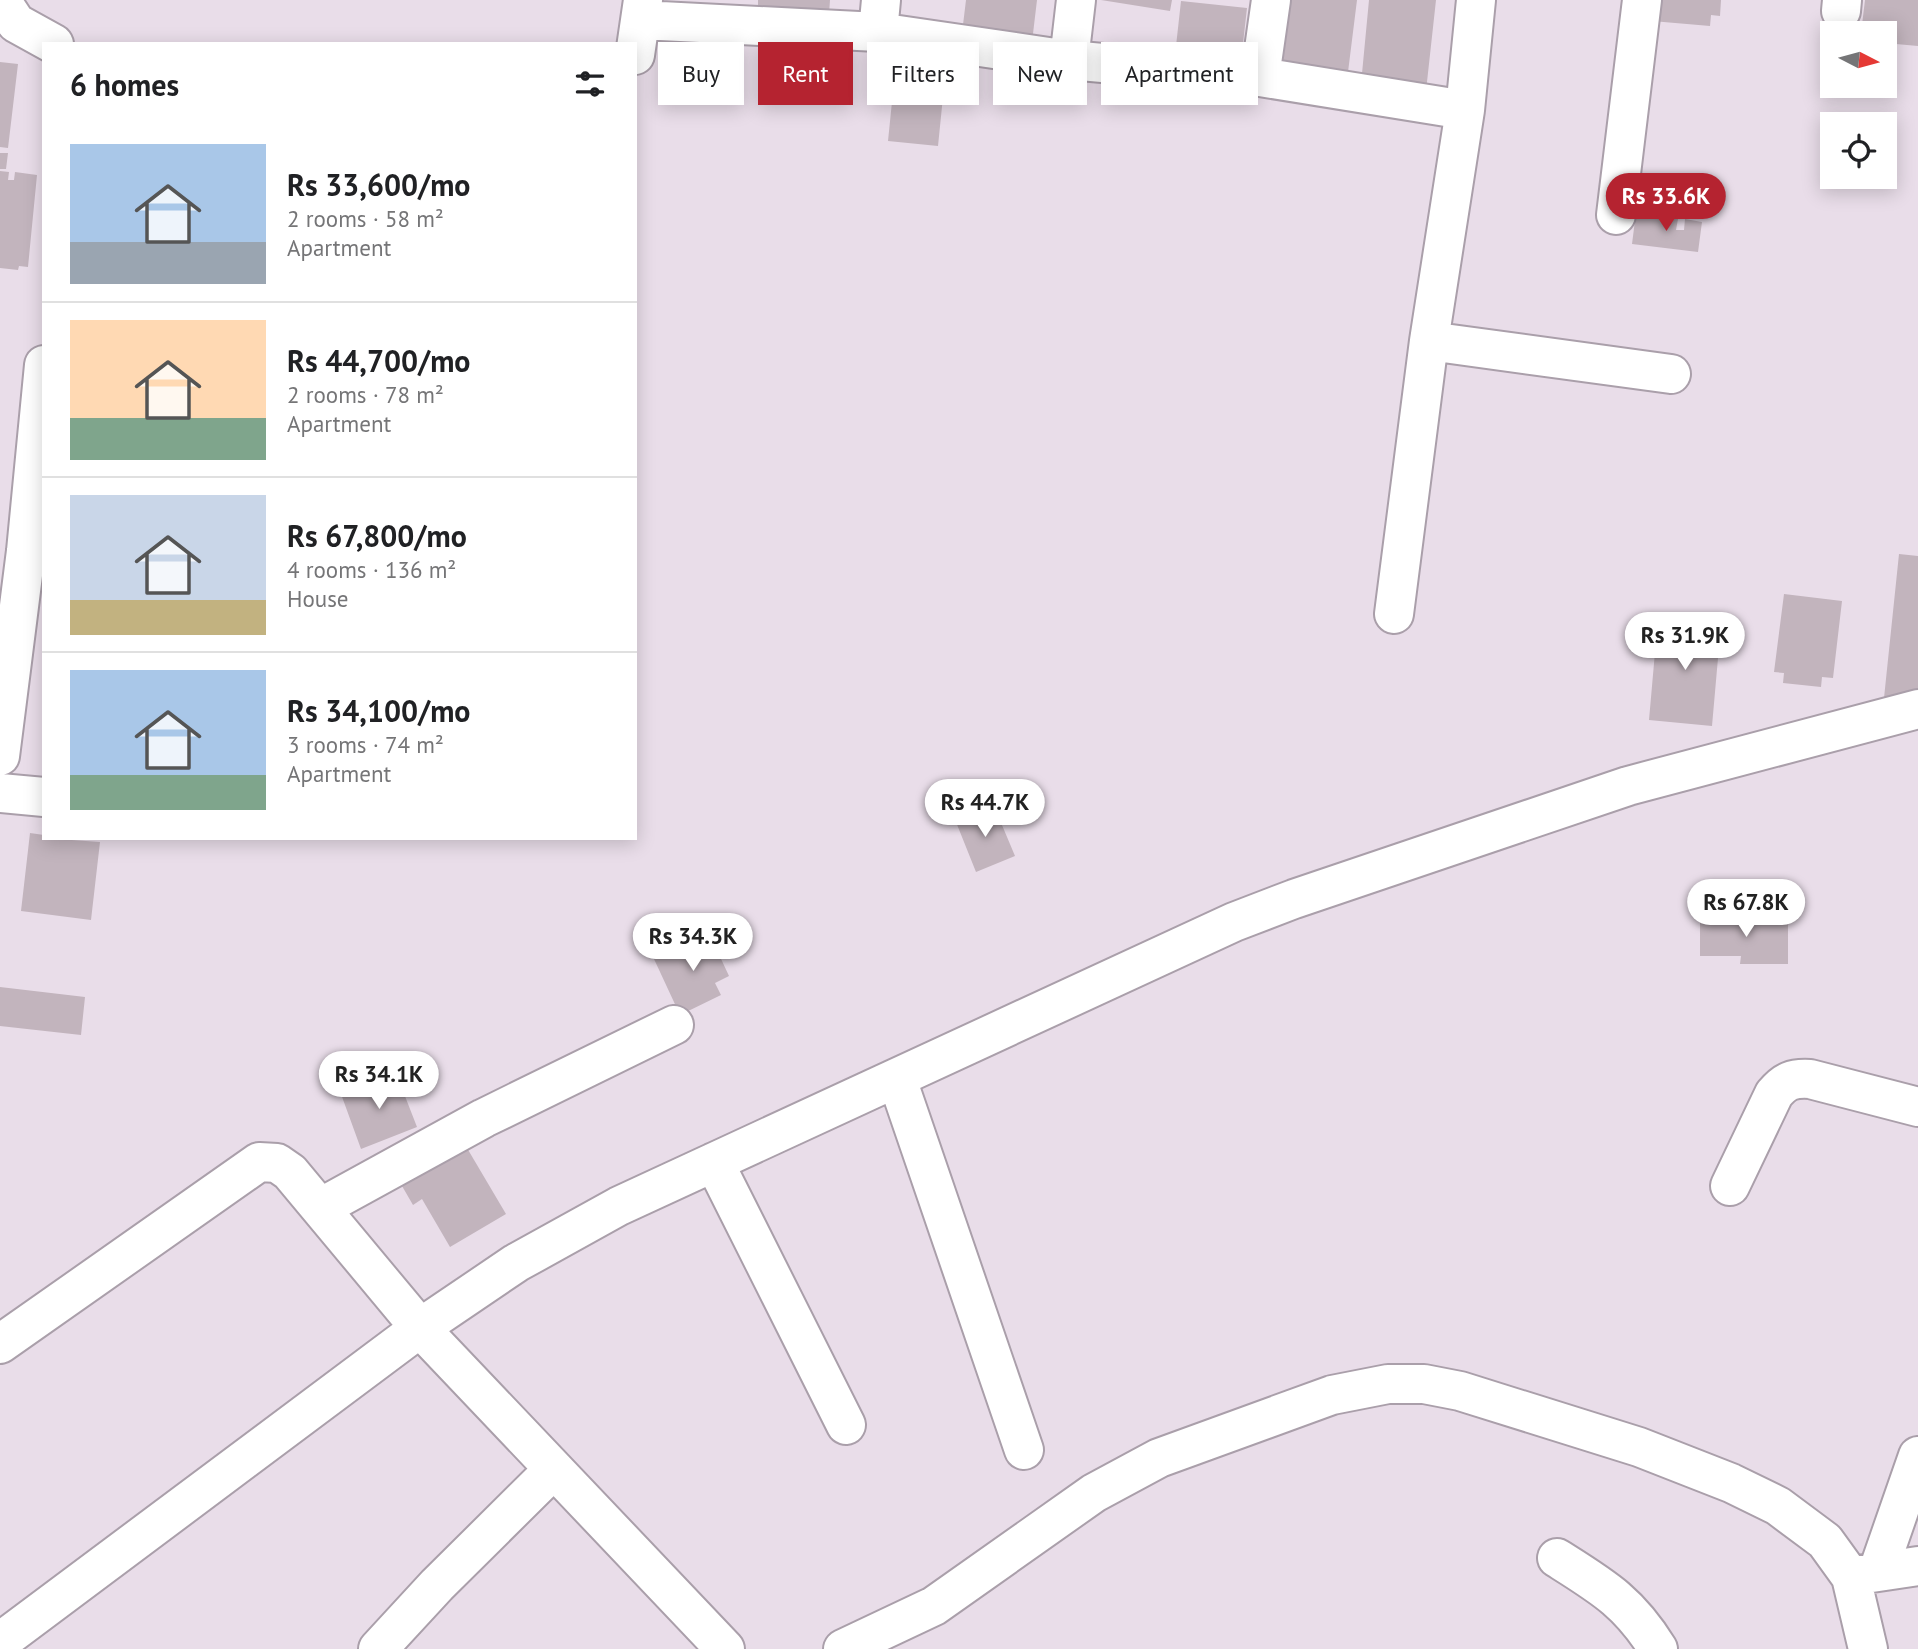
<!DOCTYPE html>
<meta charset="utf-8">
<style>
:root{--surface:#fff;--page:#f6f6f6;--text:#202124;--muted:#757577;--line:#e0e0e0;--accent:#b52330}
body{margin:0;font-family:"PT Sans",sans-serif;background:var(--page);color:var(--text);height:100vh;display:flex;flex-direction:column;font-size:26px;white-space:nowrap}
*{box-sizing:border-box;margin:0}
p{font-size:23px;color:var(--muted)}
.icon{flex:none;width:38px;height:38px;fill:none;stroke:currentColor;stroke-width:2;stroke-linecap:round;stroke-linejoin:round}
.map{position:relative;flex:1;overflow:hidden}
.side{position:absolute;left:42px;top:42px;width:595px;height:798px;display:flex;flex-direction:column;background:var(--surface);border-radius:0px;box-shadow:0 4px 18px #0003}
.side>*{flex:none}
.hud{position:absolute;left:658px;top:42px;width:665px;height:63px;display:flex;gap:14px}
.needle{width:46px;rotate:96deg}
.buttons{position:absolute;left:1820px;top:21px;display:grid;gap:14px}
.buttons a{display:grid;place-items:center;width:77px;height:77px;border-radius:0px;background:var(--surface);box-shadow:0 4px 18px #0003;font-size:35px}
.price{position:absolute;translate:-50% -60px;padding:0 16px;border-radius:24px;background:#fff;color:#222;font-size:23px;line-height:46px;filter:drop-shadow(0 2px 4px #0008)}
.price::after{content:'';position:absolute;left:50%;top:42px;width:21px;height:16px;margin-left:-10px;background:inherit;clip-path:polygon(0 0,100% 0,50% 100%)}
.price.on{background:var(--accent);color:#fff}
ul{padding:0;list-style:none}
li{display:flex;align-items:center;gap:21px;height:175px;padding:0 28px}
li+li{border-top:2px solid var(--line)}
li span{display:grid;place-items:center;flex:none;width:196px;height:140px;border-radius:0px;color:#555}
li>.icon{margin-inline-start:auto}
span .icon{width:84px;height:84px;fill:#fffc;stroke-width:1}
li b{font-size:30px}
h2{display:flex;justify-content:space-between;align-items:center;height:84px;padding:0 28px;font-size:30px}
.tag{padding:0 24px;border-radius:0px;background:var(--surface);box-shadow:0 4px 18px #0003;font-size:24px;line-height:63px}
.tag.on{background:var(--accent);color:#fff}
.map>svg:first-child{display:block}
.building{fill:#c2b4bd}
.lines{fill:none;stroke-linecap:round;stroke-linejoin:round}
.street-casing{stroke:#aa9faa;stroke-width:42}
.street{stroke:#fff;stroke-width:38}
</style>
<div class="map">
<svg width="1918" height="1649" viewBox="0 0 1918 1649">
<rect width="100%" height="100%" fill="#e9dde9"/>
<!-- building -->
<path class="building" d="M758 0H830L829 14 758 7Z
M966 0H1037L1032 42 962 33Z
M1101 0H1172L1170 11Z
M1282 0H1357L1347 80 1274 71Z
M1369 0H1436L1426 91 1361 84Z
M1654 0H1721L1720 16 1711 15 1710 26 1652 21Z
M1865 0H1918V46L1885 43V33H1861Z
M1181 1 1247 8 1242 52 1176 46Z
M0 62 18 64 8 148 0 147Z
M895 72 945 77 938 146 888 141Z
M0 153H8L6 169H0Z
M0 171 9 172 8 180H14L15 172 37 175 28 267 19 266 18 270 0 268Z
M1636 213 1678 219 1676 230H1684L1685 219 1702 222 1698 252 1632 244Z
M1899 554 1918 556V691L1884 698Z
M1784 594 1842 601 1833 678 1822 677 1821 687 1783 683 1784 673 1774 672Z
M1658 618 1721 624 1712 726 1649 720Z
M994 806 1015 856 976 872 956 822Z
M30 833 44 835V838L100 842 91 920 21 911Z
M1700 917H1788V964H1740L1741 956H1700Z
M709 933 729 976 715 983 721 995 680 1015 654 959Z
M0 987 85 997 81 1035 0 1026Z
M396 1073 417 1127 361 1149 341 1094Z
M467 1148 506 1214 450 1247 422 1199 413 1205 402 1186Z"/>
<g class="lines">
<defs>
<path id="street" d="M1 0 16 23 54 44
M1841 11 1842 0
M641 20 878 32 1069 60 1260 77 1465 110 1429 341 1394 614
M878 32 881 0
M635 55 643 0
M1069 60 1076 0
M1260 77 1271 0
M1465 110 1476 0
M1616 215 1642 0
M1429 341 1671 374
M0 756 26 551 44 365
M0 793 44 797
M897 1079 1024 1450
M714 1162 846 1425
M1730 1186 1774 1094C1785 1081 1792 1078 1810 1079L1918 1107
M320 1208 484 1118 674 1025
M0 1344 259 1162 277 1163 290 1172 420 1328 516 1263 619 1206 1234 922 1294 899 1628 786 1918 709
M1557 1558C1603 1587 1629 1602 1658 1649
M1878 1571 1918 1456
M1858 1575 1918 1566
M0 1642 420 1328 725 1649
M378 1649 437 1585 553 1470
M843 1649 934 1606 1094 1493 1159 1458 1332 1395 1388 1384H1424L1460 1391 1639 1447 1731 1483 1778 1506 1825 1541 1851 1577 1868 1649"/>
</defs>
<!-- street casing -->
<use href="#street" class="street-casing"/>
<!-- street -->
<use href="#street" class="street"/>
</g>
</svg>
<div class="buttons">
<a><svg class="needle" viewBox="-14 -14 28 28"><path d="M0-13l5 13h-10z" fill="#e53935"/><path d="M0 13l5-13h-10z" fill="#757577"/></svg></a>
<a><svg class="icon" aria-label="locate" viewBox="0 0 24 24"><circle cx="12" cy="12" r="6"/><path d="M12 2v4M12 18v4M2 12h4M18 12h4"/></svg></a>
</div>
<b class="price on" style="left:1666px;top:233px">Rs 33.6K</b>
<b class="price" style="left:1685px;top:672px">Rs 31.9K</b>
<b class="price" style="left:985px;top:839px">Rs 44.7K</b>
<b class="price" style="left:1746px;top:939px">Rs 67.8K</b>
<b class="price" style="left:693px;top:973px">Rs 34.3K</b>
<b class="price" style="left:379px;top:1111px">Rs 34.1K</b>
<div class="hud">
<a class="tag">Buy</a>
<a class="tag on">Rent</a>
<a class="tag">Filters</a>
<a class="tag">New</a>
<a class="tag">Apartment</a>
</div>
<section class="side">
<h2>6 homes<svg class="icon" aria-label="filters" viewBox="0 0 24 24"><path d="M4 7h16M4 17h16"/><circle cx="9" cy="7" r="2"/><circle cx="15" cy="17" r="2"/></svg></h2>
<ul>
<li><span style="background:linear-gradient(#a9c7e8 70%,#9aa5b1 0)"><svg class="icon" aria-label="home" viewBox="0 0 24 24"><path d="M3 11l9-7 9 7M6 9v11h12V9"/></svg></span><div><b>Rs 33,600/mo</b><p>2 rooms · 58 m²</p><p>Apartment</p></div></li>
<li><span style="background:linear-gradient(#ffd9b3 70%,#7fa58c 0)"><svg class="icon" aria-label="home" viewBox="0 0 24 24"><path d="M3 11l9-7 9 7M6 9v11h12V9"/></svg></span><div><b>Rs 44,700/mo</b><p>2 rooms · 78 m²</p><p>Apartment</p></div></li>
<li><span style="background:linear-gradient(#c9d6e8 75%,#c2b280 0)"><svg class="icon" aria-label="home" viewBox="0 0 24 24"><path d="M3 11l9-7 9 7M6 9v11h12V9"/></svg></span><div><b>Rs 67,800/mo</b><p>4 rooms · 136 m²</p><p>House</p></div></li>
<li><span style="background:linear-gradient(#a9c7e8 75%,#7fa58c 0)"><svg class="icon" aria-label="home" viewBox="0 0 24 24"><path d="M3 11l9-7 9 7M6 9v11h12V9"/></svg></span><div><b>Rs 34,100/mo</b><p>3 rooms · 74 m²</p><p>Apartment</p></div></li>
</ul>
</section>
</div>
